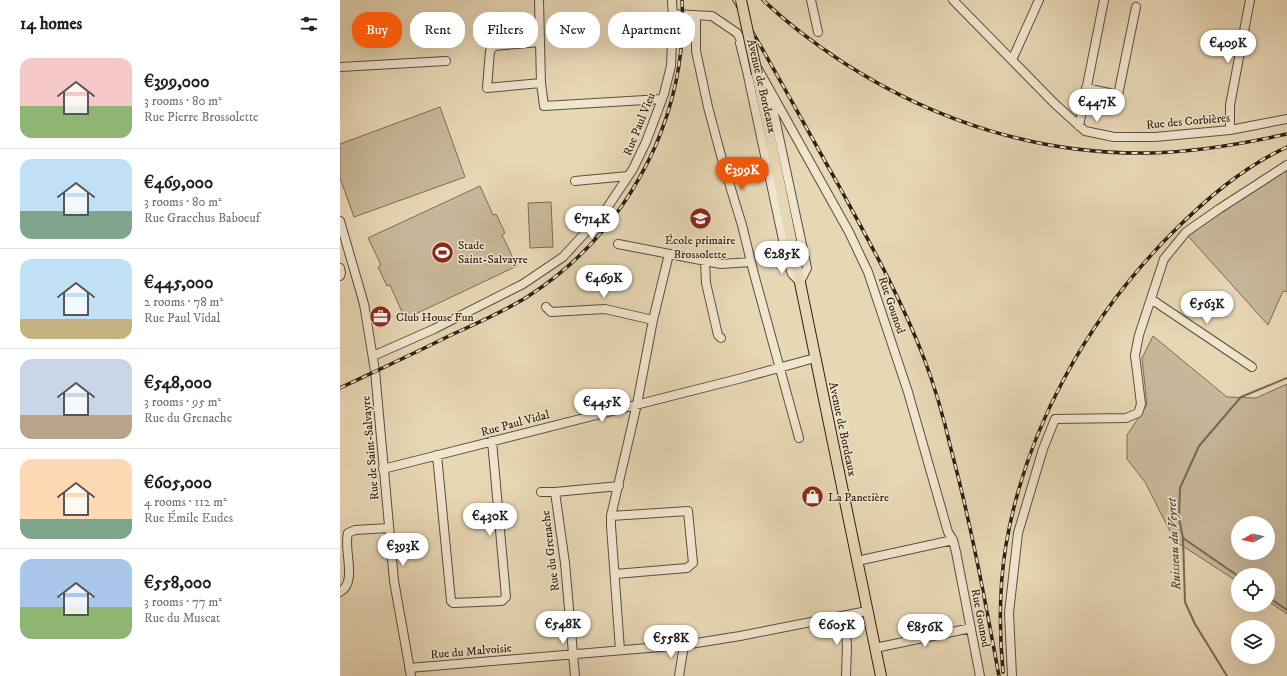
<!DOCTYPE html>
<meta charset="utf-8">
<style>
:root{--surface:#fff;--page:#f6f6f6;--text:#202124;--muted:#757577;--line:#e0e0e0;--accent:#ea580c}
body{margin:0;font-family:"IM FELL DW Pica",serif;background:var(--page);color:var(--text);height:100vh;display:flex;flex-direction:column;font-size:15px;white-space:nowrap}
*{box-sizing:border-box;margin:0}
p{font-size:13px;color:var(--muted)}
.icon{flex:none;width:22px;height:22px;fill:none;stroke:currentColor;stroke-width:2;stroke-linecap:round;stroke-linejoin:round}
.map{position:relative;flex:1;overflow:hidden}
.side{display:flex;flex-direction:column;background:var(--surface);width:340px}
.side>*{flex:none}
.banner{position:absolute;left:12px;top:12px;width:380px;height:36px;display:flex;gap:8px}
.needle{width:26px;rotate:262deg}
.tools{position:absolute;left:891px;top:516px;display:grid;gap:8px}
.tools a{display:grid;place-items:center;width:44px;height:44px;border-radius:50%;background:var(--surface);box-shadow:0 4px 16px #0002;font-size:20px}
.price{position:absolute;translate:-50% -34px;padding:0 9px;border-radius:14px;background:#fff;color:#222;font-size:13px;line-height:26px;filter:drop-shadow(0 1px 2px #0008)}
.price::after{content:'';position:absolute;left:50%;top:24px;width:12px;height:9px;margin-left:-6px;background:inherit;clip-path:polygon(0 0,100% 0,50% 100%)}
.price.on{background:var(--accent);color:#fff}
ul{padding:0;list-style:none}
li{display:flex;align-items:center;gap:12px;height:100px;padding:0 20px}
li+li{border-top:1px solid var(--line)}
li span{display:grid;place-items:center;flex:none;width:112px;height:80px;border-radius:12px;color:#555}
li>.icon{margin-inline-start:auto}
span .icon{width:48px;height:48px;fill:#fffc;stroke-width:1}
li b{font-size:17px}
h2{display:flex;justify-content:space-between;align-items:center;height:48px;padding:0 20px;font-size:17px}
.chip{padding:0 14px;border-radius:16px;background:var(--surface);box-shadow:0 4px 16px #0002;font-size:14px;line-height:36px}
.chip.on{background:var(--accent);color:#fff}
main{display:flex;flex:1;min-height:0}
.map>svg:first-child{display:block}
.green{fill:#c8b89a;stroke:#7b6c57;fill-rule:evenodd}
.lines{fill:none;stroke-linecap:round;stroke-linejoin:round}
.stream{stroke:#786954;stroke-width:2}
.minor-casing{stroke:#5c4e3c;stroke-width:10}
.major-casing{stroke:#2e2014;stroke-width:12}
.minor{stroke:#f0e5cf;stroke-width:8}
.major{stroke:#e8d7b5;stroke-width:10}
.rail-casing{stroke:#2e2014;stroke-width:3.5}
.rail{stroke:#f0e5cf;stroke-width:2;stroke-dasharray:6;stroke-linecap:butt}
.major-bridge-casing{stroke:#2e2014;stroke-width:12;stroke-linecap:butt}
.major-bridge{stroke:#e8d7b5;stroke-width:10}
.labels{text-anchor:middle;stroke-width:3;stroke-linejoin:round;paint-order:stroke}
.street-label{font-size:12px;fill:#2e2014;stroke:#f0e5cf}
.poi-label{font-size:12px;fill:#2e2014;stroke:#f0e5cf;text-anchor:start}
.water-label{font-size:13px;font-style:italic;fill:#594a39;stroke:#f0e5cf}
</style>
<main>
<section class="side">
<h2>14 homes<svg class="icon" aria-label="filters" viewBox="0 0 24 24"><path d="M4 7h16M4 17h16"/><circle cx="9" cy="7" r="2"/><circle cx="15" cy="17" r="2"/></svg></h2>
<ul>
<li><span style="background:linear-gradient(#f6c9c9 60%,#8fb573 0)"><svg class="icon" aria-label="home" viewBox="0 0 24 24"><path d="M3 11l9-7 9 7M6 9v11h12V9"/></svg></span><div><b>€399,000</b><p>3 rooms · 80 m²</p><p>Rue Pierre Brossolette</p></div></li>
<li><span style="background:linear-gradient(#bfe0f5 65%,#7fa58c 0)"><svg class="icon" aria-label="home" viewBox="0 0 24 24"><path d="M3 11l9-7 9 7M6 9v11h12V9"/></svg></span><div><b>€469,000</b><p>3 rooms · 80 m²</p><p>Rue Gracchus Baboeuf</p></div></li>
<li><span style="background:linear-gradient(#bfe0f5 75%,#c2b280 0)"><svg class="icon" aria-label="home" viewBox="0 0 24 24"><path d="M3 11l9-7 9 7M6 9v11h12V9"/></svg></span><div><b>€445,000</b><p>2 rooms · 78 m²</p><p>Rue Paul Vidal</p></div></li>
<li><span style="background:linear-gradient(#c9d6e8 70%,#b9a48a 0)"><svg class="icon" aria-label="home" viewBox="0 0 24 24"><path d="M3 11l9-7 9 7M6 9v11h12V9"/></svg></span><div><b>€548,000</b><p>3 rooms · 95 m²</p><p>Rue du Grenache</p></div></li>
<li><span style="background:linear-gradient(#ffd9b3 75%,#7fa58c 0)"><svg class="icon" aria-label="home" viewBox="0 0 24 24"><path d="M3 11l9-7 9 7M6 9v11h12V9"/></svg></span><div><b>€605,000</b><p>4 rooms · 112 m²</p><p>Rue Émile Eudes</p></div></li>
<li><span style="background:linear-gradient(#a9c7e8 60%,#8fb573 0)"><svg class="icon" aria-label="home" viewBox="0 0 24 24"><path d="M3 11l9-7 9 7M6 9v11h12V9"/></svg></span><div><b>€558,000</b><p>3 rooms · 77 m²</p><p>Rue du Muscat</p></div></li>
</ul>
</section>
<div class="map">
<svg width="947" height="676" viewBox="0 0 947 676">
<rect width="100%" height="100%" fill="#e8d7b5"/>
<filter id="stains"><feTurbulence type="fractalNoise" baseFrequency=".005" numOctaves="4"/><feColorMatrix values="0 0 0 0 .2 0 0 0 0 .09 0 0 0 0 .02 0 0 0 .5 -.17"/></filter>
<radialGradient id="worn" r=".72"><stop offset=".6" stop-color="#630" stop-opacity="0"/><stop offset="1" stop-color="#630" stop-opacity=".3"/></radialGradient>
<!-- green -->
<path class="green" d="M100 107 125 177 14 217 0 178V144Z
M947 169V292L943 291 928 325 848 236 895 202Z
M140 186 153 215 156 214 165 233 162 235 177 266 65 319 50 285 47 286 38 267 41 265 28 238Z
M211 202 213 247 190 248 188 203Z
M813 336 887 397 916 398 947 384V614L928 601V575H898V582L835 541 805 482 787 459V435L807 405 802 358ZM898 523H928V553H898Z"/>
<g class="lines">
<!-- stream -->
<path class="stream" d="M843 538 898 576
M928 597 947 610
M887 676 855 624 845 602 843 538 839 518 840 488 859 446 901 397 947 378"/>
<defs>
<path id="minor" d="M199 0 201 83 204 106 322 99
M471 0 478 32
M613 0 715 104 745 131 774 137H815L890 130 947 119
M333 14 372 16 397 33 412 59
M356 15V51L368 107 383 163 402 225 414 274 459 438
M200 42 154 46 150 51 147 88 201 83
M400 43 407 71 446 254 452 274 460 282 467 268 430 95
M672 60 699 0
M0 67 106 61
M418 69 509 232 528 272 568 392 608 532 613 540 616 552 640 676
M746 88 778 95 796 7
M739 126 764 0
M890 130V105L910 0
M235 181 288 176
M0 221 24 304 35 371 54 581 71 676
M278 244 381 264 411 262
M365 261 366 283 378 335 381 338
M0 268 1 273 0 276
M811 299 912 367
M206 307 211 312 265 309 313 320
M33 356 94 329 183 284 223 257 265 211 293 169 306 142 324 94 331 66 333 19 332 0
M97 455 111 601 113 603 162 601 166 597 152 441
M43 469 402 378 475 358
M201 492H215L279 486
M215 492 225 563 235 676
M271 516 348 511 353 563 347 568 275 574
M517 561 613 540
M0 592C18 582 3 550 8 533L15 530 49 528
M504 616 507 645 506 676
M535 648 631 628
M280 650 271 526V516L297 404 313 320 329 254
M69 668 344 645 400 636 527 611
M339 676 344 645
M672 676 669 613 678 533 703 449 715 419 786 418 798 413 801 404 795 355 799 335 824 259 846 232 879 209 947 165"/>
<path id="major" d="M417 74 541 676"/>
</defs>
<!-- minor casing -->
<use href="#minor" class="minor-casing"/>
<!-- major casing -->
<use href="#major" class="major-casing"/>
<!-- minor -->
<use href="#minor" class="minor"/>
<!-- major -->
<use href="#major" class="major"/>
<defs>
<path id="rail" d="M394 0C430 61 464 124 499 186 530 243 562 300 585 361 596 390 604 419 611 449 631 524 645 600 659 676
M423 0C448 24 475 44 504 63 596 122 700 155 810 153 856 152 902 144 947 134
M0 388C36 371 73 354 109 336 135 324 163 312 187 297 245 260 287 209 315 147 335 101 345 50 342 0
M663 672C659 629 659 587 666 545 686 428 748 318 831 234 865 200 903 167 947 147"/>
</defs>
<!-- rail casing -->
<use href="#rail" class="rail-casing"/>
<!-- rail -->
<use href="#rail" class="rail"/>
<defs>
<path id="major-bridge" d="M401 0 417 74"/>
</defs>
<!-- major-bridge casing -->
<use href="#major-bridge" class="major-bridge-casing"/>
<!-- major-bridge -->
<use href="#major-bridge" class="major-bridge"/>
</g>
<!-- icons -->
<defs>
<symbol id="school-disc" viewBox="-11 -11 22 22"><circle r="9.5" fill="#8f2418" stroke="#f0e5cf"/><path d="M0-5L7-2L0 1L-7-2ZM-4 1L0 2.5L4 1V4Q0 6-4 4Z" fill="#fff"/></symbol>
<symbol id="stadium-disc" viewBox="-11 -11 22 22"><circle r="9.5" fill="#8f2418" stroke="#f0e5cf"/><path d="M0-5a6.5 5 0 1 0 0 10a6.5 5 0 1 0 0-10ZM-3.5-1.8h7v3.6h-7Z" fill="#fff"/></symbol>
<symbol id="office-disc" viewBox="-11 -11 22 22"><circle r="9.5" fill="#8f2418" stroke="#f0e5cf"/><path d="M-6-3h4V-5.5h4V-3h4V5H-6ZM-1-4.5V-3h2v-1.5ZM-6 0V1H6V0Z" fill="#fff"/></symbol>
<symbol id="shop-disc" viewBox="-11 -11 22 22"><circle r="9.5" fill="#8f2418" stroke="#f0e5cf"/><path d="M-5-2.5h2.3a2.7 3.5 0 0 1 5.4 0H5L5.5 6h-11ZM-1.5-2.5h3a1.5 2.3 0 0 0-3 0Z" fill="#fff"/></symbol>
</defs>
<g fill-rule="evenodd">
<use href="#school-disc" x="348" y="206" width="25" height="25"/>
<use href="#stadium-disc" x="90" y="240" width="25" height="25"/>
<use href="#office-disc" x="28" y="304" width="25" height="25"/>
<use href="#shop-disc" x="460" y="484" width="25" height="25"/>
</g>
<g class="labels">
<!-- street labels -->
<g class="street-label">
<text transform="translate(422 86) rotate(77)" y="4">Avenue de Bordeaux</text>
<text transform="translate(848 121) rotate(-5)" y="4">Rue des Corbières</text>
<text transform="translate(299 124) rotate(-68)" y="4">Rue Paul Vieu</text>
<text transform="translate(552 305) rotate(71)" y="4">Rue Gounod</text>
<text transform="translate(175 423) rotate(-15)" y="4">Rue Paul Vidal</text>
<text transform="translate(503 429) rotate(78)" y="4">Avenue de Bordeaux</text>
<text transform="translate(30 448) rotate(-95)" y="4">Rue de Saint-Salvayre</text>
<text transform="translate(210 551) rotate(-97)" y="4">Rue du Grenache</text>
<text transform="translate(641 618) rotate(79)" y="4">Rue Gounod</text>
<text transform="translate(131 651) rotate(-5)" y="4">Rue du Malvoisie</text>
</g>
<!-- poi labels -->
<g class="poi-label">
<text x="360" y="244" text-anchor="middle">École primaire<tspan x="360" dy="14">Brossolette</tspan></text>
<text x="118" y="249">Stade<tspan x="118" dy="14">Saint-Salvayre</tspan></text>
<text x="56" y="321">Club House Fun</text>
<text x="488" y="501">La Panetière</text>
</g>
<!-- water labels -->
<g class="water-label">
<text transform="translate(833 544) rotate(-93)" y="5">Ruisseau du Veyret</text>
</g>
</g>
<rect width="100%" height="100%" filter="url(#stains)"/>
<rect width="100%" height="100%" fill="url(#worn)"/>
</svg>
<div class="tools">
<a><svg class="needle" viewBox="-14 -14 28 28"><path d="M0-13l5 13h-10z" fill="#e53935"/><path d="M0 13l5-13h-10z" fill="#757577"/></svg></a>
<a><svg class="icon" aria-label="locate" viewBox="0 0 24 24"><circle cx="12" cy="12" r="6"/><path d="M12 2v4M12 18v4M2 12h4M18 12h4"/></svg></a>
<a><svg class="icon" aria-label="layers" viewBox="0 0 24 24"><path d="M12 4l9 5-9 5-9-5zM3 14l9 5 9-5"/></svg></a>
</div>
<b class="price" style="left:888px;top:64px">€409K</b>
<b class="price" style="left:757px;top:123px">€447K</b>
<b class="price on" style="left:402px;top:191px">€399K</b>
<b class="price" style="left:252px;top:240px">€714K</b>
<b class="price" style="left:442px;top:275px">€285K</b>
<b class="price" style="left:264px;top:299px">€469K</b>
<b class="price" style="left:867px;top:325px">€563K</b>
<b class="price" style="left:262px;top:423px">€445K</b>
<b class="price" style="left:150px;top:537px">€430K</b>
<b class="price" style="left:63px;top:567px">€393K</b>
<b class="price" style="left:223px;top:645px">€548K</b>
<b class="price" style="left:497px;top:646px">€605K</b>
<b class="price" style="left:585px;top:648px">€856K</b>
<b class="price" style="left:331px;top:659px">€558K</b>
<div class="banner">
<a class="chip on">Buy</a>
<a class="chip">Rent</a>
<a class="chip">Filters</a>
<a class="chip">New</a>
<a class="chip">Apartment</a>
</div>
</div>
</main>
